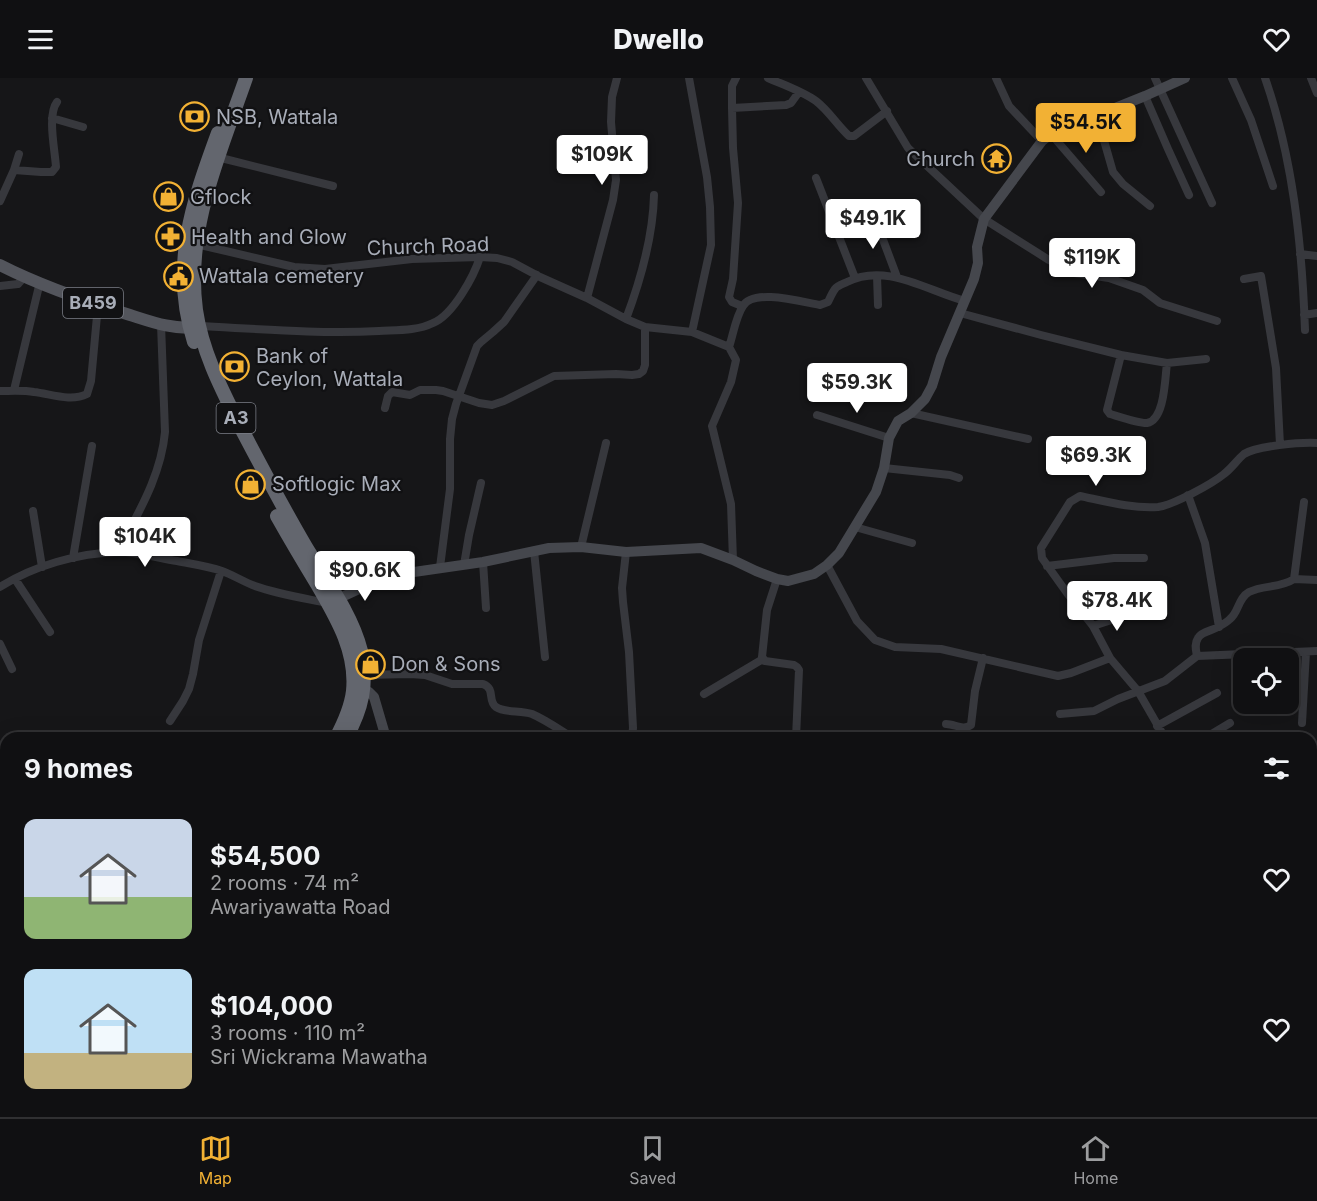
<!DOCTYPE html>
<meta charset="utf-8">
<style>
:root{--surface:#101012;--page:#19191b;--text:#f1f3f6;--muted:#9c9d9f;--line:#303032;--accent:#f2b134}
body{margin:0;font-family:Inter,sans-serif;background:var(--page);color:var(--text);height:100vh;display:flex;flex-direction:column;font-size:22px;white-space:nowrap}
*{box-sizing:border-box;margin:0}
p{font-size:20px;color:var(--muted)}
.icon{flex:none;width:33px;height:33px;fill:none;stroke:currentColor;stroke-width:2;stroke-linecap:round;stroke-linejoin:round}
.map{position:relative;flex:1;overflow:hidden}
.side{position:absolute;left:0px;top:654px;width:1317px;height:386px;display:flex;flex-direction:column;background:var(--surface);border-radius:18px 18px 0 0;box-shadow:0 6px 24px #0002,0 0 0 2px var(--line)}
.side>*{flex:none}
.tools{position:absolute;left:1233px;top:570px;display:grid;gap:12px}
.tools a{display:grid;place-items:center;width:66px;height:66px;border-radius:12px;background:var(--surface);box-shadow:0 6px 24px #0002,0 0 0 2px var(--line);font-size:30px}
.price{position:absolute;translate:-50% -51px;padding:0 14px;border-radius:6px;background:#fff;color:#222;font-size:20px;line-height:39px;filter:drop-shadow(0 2px 3px #0008)}
.price::after{content:'';position:absolute;left:50%;top:36px;width:18px;height:14px;margin-left:-9px;background:inherit;clip-path:polygon(0 0,100% 0,50% 100%)}
.price.current{background:var(--accent);color:#111}
ul{padding:0;list-style:none}
li{display:flex;align-items:center;gap:18px;height:150px;padding:0 24px}
li span{display:grid;place-items:center;flex:none;width:168px;height:120px;border-radius:12px;color:#555}
li>.icon{margin-inline-start:auto}
span .icon{width:72px;height:72px;fill:#fffc;stroke-width:1}
li b{font-size:26px}
h2{display:flex;justify-content:space-between;align-items:center;height:72px;padding:0 24px;font-size:26px}
header{display:flex;justify-content:space-between;align-items:center;height:78px;padding:0 24px;background:var(--surface);font-size:27px;font-weight:800}
.menu{display:flex;justify-content:space-around;align-items:center;height:84px;border-top:2px solid var(--line);background:var(--surface);font-size:16px;color:var(--muted)}
.menu a{display:grid;justify-items:center;gap:3px}
.menu .current{color:var(--accent)}
.map>svg:first-child{display:block}
.lines{fill:none;stroke-linecap:round;stroke-linejoin:round}
.canal{stroke:#2c353c;stroke-width:8}
.street{stroke:#37383d;stroke-width:8}
.secondary{stroke:#45474d;stroke-width:10}
.primary{stroke:#53555c;stroke-width:12}
.highway{stroke:#63666e;stroke-width:14}
.labels{text-anchor:middle;stroke-width:4.5;stroke-linejoin:round;paint-order:stroke}
.shield{fill:#111113;stroke:#7b7e86;stroke-width:1.5}
.shield-label{font-size:18px;font-weight:bold;fill:#a8adb8}
.poi-label{font-size:20px;fill:#a8adb8;stroke:#111113;text-anchor:start}
.street-label{font-size:20px;fill:#a8adb8;stroke:#111113}
</style>
<header><svg class="icon" aria-label="menu" viewBox="0 0 24 24"><path d="M4 6h16M4 12h16M4 18h16"/></svg>Dwello<svg class="icon" aria-label="heart" viewBox="0 0 24 24"><path d="M12 20l-8-8c-3-5 5-10 8-4 3-6 11-1 8 4z"/></svg></header>
<div class="map">
<svg width="1317" height="1039" viewBox="0 0 1317 1039">
<rect width="100%" height="100%" fill="#161618"/>
<g class="lines">
<!-- canal -->
<path class="canal" d="M1004 1039 1007 1034"/>
<!-- street -->
<path class="street" d="M689 0 707 99 710 129 711 167 692 254
M736 0 732 8V30L733 70 738 125 733 201 729 219 732 224 742 228
M768 0C784 7 802 13 816 23 829 33 837 47 849 58H854L887 33
M866 0 908 70 984 141 1049 182 1074 195 1109 200 1143 212 1160 225 1217 243
M996 0 1009 28 1042 63
M1155 0 1212 125
M1232 0 1251 42 1273 108
M1265 0C1293 80 1302 167 1305 252
M1311 0 1317 15
M1145 18 1168 71 1189 117
M732 30 786 27 791 25 799 14
M1097 38 1113 94 1123 106 1150 128
M52 40 83 49
M1051 56 1101 114
M217 79 333 108
M14 92 41 94H52L56 89C55 72 47 37 57 24
M816 100 855 200
M0 123 14 92 19 76
M873 135 897 199
M196 166 294 189 325 191 412 181 480 179 497 180 512 184 540 199 587 220 626 241 645 249 692 254 729 269
M1300 176 1317 178
M877 198 878 227
M1244 201 1261 198 1276 290 1280 367
M0 208 18 206 25 198
M587 220 613 122 616 102 611 44 612 19 617 0
M960 235 1041 257 1121 277 1167 285 1206 281
M1304 237 1317 235
M626 241C641 201 653 160 654 117
M199 248C259 251 319 256 379 253 397 252 417 253 433 245 453 237 474 198 480 179
M1121 277 1107 332 1110 336C1117 338 1141 346 1147 345 1165 342 1165 299 1167 285
M14 312 40 204
M0 313C11 313 23 312 34 314 51 316 71 324 87 316L91 303 98 227
M385 330 388 318 392 314 410 317 420 312H436L443 313 479 325 492 327 504 323 554 298 616 296 632 297 639 296 643 293 645 287V249
M911 335 1028 361
M817 337 889 360
M884 390 950 397 959 400
M1188 417 1205 465 1219 549
M1304 424 1294 501C1281 510 1263 507 1249 514 1238 520 1239 534 1230 541 1227 544 1222 547 1218 549 1212 553 1202 553 1198 560 1194 566 1196 572 1197 578L1317 573
M33 433 42 489
M855 449 912 465
M581 469 606 365
M534 473 545 579
M118 474C138 435 161 398 165 354L161 246
M626 474 622 510 623 524 629 574 633 650 632 660
M73 480 92 368
M733 482 731 426 712 348 731 304 736 282 729 269C733 257 736 238 743 228 753 210 802 224 820 227L828 224C830 220 832 215 835 211 837 208 843 206 847 204 886 184 927 213 965 223
M483 484 486 530
M464 487 469 457 481 405
M827 487 857 543 875 562 895 569 941 571 1058 598 1071 595 1110 580 1138 613 1165 660
M1047 488 1114 480H1144
M440 489 450 411V361L452 341 456 326 477 268 481 264 493 254 504 244 537 197
M15 501 50 554
M777 501 767 532 762 579 765 583 794 587 797 589 799 592 796 660
M1294 501 1317 502
M0 509C33 488 78 475 118 474 138 474 158 480 177 483 192 486 208 488 222 493 233 497 244 504 255 508 278 516 303 520 327 525
M1093 548 1133 535
M0 566 12 591
M1110 580 1093 548 1067 515 1042 480 1041 470 1070 424 1080 418C1104 423 1133 431 1158 429 1173 427 1212 406 1224 396 1232 390 1237 382 1244 376 1257 368 1301 364 1317 365
M364 597 410 596 425 597 452 606H483C496 611 487 622 496 629 504 635 521 632 532 636 546 642 560 652 573 660
M704 616 763 581
M1060 636 1094 633 1118 621 1165 603 1197 578
M170 643 183 623 189 611 193 596 199 562 221 493
M1302 645 1306 574
M946 646C955 646 963 653 971 647L975 613 983 580
M1157 648 1217 615
M1205 660 1230 645
M0 682 6 688
M0 738 6 743
M1311 823 1317 834
M1311 943 1317 942
M312 1034 313 1039
M636 1034 638 1039
M719 1034 722 1039
M821 1034 824 1039
M0 1038 2 1039
M14 1039 15 1034
M591 1039 603 1034
M876 1039 892 1034"/>
<!-- secondary -->
<path class="secondary" d="M331 524 370 506 414 494 483 484 549 470 581 469 626 474 701 470 733 482 756 493 777 501 788 503 814 496 827 487 839 475 876 414 884 390 889 360 898 343 911 335 925 321 932 308 941 279 974 201 978 185 977 169 984 141 1042 63 1051 56 1145 18 1185 0
M356 612 369 614 374 619 386 660
M515 1034 517 1039"/>
<!-- primary -->
<path class="primary" d="M0 187C41 208 85 223 130 237 152 244 173 252 197 249"/>
<!-- highway -->
<path class="highway" d="M246 0C220 75 185 151 196 232 202 274 222 312 241 350 262 390 283 430 306 469 326 502 352 536 361 573 368 606 362 631 346 660
M194 264C170 188 192 126 218 55
M277 438C290 461 303 483 317 506 336 539 357 573 353 613 351 630 344 645 336 660
M1311 788 1317 784
M1311 808 1317 804
M132 1039 134 1034
M142 1039 145 1034
M1030 1039 1034 1034
M1048 1039 1052 1034"/>
</g>
<!-- icons -->
<defs>
<symbol id="bank-ring" viewBox="-11 -11 22 22"><circle r="9.5" fill="#111113" stroke="#f2b134" stroke-width="1.5"/><path d="M-6-4H6V4H-6ZM0-2.3a2.3 2.3 0 1 0 0 4.6a2.3 2.3 0 1 0 0-4.6Z" fill="#f2b134"/></symbol>
<symbol id="temple-ring" viewBox="-11 -11 22 22"><circle r="9.5" fill="#111113" stroke="#f2b134" stroke-width="1.5"/><path d="M0-6L5-2H3V0L6.5 2.5H4V6H1.5V3h-3V6H-4V2.5H-6.5L-3 0V-2H-5Z" fill="#f2b134"/></symbol>
<symbol id="shop-ring" viewBox="-11 -11 22 22"><circle r="9.5" fill="#111113" stroke="#f2b134" stroke-width="1.5"/><path d="M-5-2.5h2.3a2.7 3.5 0 0 1 5.4 0H5L5.5 6h-11ZM-1.5-2.5h3a1.5 2.3 0 0 0-3 0Z" fill="#f2b134"/></symbol>
<symbol id="pharmacy-ring" viewBox="-11 -11 22 22"><circle r="9.5" fill="#111113" stroke="#f2b134" stroke-width="1.5"/><path d="M-2-6h4v4h4v4h-4v4h-4v-4h-4v-4h4Z" fill="#f2b134"/></symbol>
<symbol id="civic-ring" viewBox="-11 -11 22 22"><circle r="9.5" fill="#111113" stroke="#f2b134" stroke-width="1.5"/><path d="M-.6-6.5H3V-4.5H.6V-3L4-1V1h2V6H-6V1h2V-1L-.6-3ZM-1.2 2.5V6h2.4V2.5Z" fill="#f2b134"/></symbol>
</defs>
<g fill-rule="evenodd">
<use href="#bank-ring" x="178" y="22" width="33" height="33"/>
<use href="#temple-ring" x="980" y="64" width="33" height="33"/>
<use href="#shop-ring" x="152" y="102" width="33" height="33"/>
<use href="#pharmacy-ring" x="154" y="142" width="33" height="33"/>
<use href="#civic-ring" x="162" y="182" width="33" height="33"/>
<use href="#bank-ring" x="218" y="272" width="33" height="33"/>
<use href="#shop-ring" x="234" y="390" width="33" height="33"/>
<use href="#shop-ring" x="354" y="570" width="33" height="33"/>
</g>
<g class="labels">
<!-- shield labels -->
<g class="shield">
<rect x="63" y="210" width="60" height="30" rx="4.5"/>
<rect x="216.5" y="325" width="39" height="30" rx="4.5"/>
</g>
<g class="shield-label">
<text x="93" y="231">B459</text>
<text x="236" y="346">A3</text>
</g>
<!-- poi labels -->
<g class="poi-label">
<text x="216" y="46">NSB, Wattala</text>
<text x="975" y="88" text-anchor="end">Church</text>
<text x="190" y="126">Gflock</text>
<text x="191" y="166">Health and Glow</text>
<text x="199" y="205">Wattala cemetery</text>
<text x="256" y="285">Bank of<tspan x="256" dy="23">Ceylon, Wattala</tspan></text>
<text x="272" y="413">Softlogic Max</text>
<text x="391" y="593">Don &amp; Sons</text>
</g>
<!-- street labels -->
<g class="street-label">
<text transform="translate(428 168) rotate(-2)" y="7">Church Road</text>
</g>
</g>
</svg>
<div class="tools">
<a><svg class="icon" aria-label="locate" viewBox="0 0 24 24"><circle cx="12" cy="12" r="6"/><path d="M12 2v4M12 18v4M2 12h4M18 12h4"/></svg></a>
</div>
<b class="price current" style="left:1086px;top:76px">$54.5K</b>
<b class="price" style="left:602px;top:108px">$109K</b>
<b class="price" style="left:873px;top:172px">$49.1K</b>
<b class="price" style="left:1092px;top:211px">$119K</b>
<b class="price" style="left:857px;top:336px">$59.3K</b>
<b class="price" style="left:1096px;top:409px">$69.3K</b>
<b class="price" style="left:145px;top:490px">$104K</b>
<b class="price" style="left:365px;top:524px">$90.6K</b>
<b class="price" style="left:1117px;top:554px">$78.4K</b>
<section class="side">
<h2>9 homes<svg class="icon" aria-label="filters" viewBox="0 0 24 24"><path d="M4 7h16M4 17h16"/><circle cx="9" cy="7" r="2"/><circle cx="15" cy="17" r="2"/></svg></h2>
<ul>
<li><span style="background:linear-gradient(#c9d6e8 65%,#8fb573 0)"><svg class="icon" aria-label="home" viewBox="0 0 24 24"><path d="M3 11l9-7 9 7M6 9v11h12V9"/></svg></span><div><b>$54,500</b><p>2 rooms · 74 m²</p><p>Awariyawatta Road</p></div><svg class="icon" aria-label="heart" viewBox="0 0 24 24"><path d="M12 20l-8-8c-3-5 5-10 8-4 3-6 11-1 8 4z"/></svg></li>
<li><span style="background:linear-gradient(#bfe0f5 70%,#c2b280 0)"><svg class="icon" aria-label="home" viewBox="0 0 24 24"><path d="M3 11l9-7 9 7M6 9v11h12V9"/></svg></span><div><b>$104,000</b><p>3 rooms · 110 m²</p><p>Sri Wickrama Mawatha</p></div><svg class="icon" aria-label="heart" viewBox="0 0 24 24"><path d="M12 20l-8-8c-3-5 5-10 8-4 3-6 11-1 8 4z"/></svg></li>
</ul>
</section>
</div>
<nav class="menu">
<a class="current"><svg class="icon" aria-label="map" viewBox="0 0 24 24"><path d="M3 6l6-2 6 2 6-2v14l-6 2-6-2-6 2zM9 4v14M15 6v14"/></svg>Map</a>
<a><svg class="icon" aria-label="saved" viewBox="0 0 24 24"><path d="M7 4h10v16l-5-4-5 4z"/></svg>Saved</a>
<a><svg class="icon" aria-label="home" viewBox="0 0 24 24"><path d="M3 11l9-7 9 7M6 9v11h12V9"/></svg>Home</a>
</nav>
